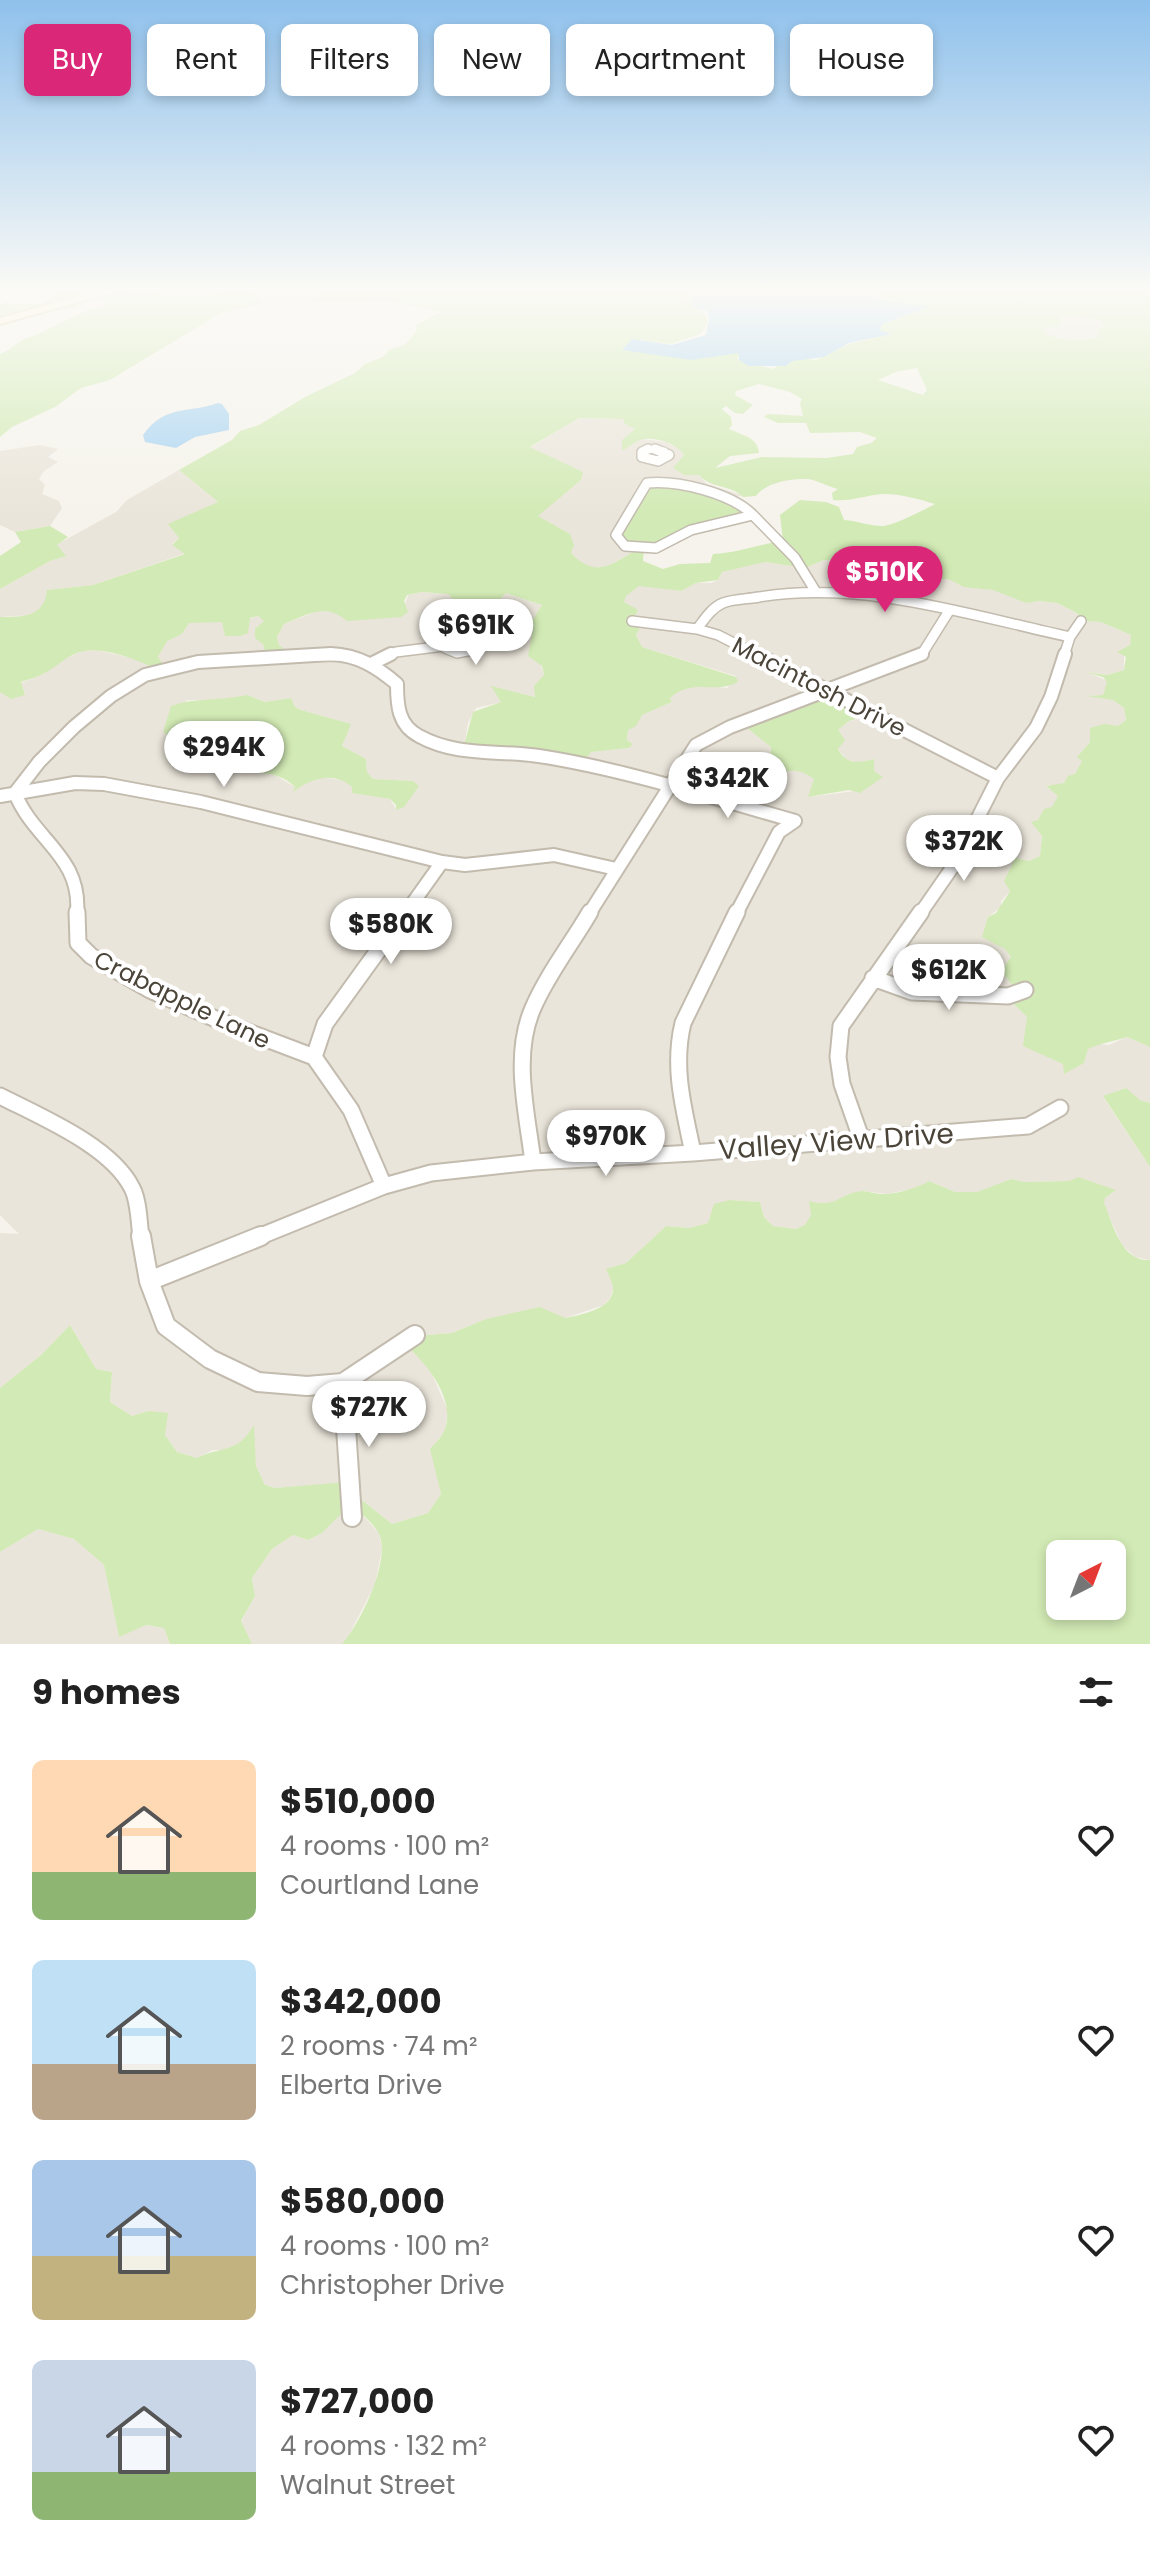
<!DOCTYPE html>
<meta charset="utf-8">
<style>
:root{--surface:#fff;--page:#f2f2f2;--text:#222;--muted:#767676;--accent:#db2777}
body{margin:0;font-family:Poppins,sans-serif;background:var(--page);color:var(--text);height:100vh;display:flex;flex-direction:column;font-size:30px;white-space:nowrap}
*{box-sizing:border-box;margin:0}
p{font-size:26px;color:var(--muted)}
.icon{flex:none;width:44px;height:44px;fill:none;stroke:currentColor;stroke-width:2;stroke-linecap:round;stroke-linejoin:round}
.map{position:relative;height:1644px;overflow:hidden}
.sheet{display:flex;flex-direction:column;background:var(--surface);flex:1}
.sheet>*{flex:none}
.banner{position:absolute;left:24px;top:24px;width:1102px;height:72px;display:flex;gap:16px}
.needle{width:52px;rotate:42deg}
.buttons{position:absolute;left:1046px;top:1540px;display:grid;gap:16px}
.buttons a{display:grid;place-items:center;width:80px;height:80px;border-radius:12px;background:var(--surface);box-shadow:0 4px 12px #0003;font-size:40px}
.price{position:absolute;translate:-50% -68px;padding:0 18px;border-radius:28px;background:#fff;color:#222;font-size:26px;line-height:52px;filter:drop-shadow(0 2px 4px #0008)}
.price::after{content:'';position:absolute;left:50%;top:48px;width:24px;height:18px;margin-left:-12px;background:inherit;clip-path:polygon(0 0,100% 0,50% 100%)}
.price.on{background:var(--accent);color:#fff}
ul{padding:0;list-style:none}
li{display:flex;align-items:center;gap:24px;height:200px;padding:0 32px}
li span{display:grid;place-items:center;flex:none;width:224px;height:160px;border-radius:12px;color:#555}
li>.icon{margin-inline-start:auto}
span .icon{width:96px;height:96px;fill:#fffc;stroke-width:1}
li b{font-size:34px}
h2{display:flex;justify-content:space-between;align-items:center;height:96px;padding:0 32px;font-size:34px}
.pill{padding:0 28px;border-radius:12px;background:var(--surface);box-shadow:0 4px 12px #0003;font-size:28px;line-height:72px}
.pill.on{background:var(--accent);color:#fff}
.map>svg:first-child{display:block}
.residential{fill:#eae5da;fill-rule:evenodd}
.green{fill:#d2eab5;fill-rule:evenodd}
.water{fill:#a9d4f2}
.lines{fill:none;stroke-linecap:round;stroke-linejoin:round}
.street-far4-casing{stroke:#c2bbae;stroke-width:9}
.street-far3-casing{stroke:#c2bbae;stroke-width:12}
.street-far2-casing{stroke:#c2bbae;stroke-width:16}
.street-far1-casing{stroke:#c2bbae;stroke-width:19}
.street-casing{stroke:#c2bbae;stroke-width:22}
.secondary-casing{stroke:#d6c79b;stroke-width:4}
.street-far4{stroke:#fff;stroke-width:7}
.street-far3{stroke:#fff;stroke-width:9}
.street-far2{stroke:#fff;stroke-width:12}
.street-far1{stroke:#fff;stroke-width:15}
.street{stroke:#fff;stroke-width:18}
.secondary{fill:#fff3cd;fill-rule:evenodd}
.labels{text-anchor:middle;stroke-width:8;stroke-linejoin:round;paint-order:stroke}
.street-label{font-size:24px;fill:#4b4439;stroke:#fff}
.near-street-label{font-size:28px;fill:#4b4439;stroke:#fff}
</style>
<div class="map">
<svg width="1150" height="1644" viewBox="0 0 1150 1644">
<rect width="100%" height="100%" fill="#f6f3ec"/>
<!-- residential -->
<path class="residential" d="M163 288H324L319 289 311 302 263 303 253 291 178 296 160 293Z
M1073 315 1102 321 1100 336 1072 341 1059 340 1044 332 1045 328 1061 325 1060 318Z
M578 418 623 419 636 429 628 437 665 442 680 449 684 455 681 461 684 475H699L707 484 742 495 632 545 633 552 609 566 595 568 582 564 571 553 570 534 537 516 581 480 530 448Z
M40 445 58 449 48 457 58 462 44 471 39 479 45 485 42 494 59 501 62 508 50 526 15 532 0 525V451Z
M179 470 219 503 172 529 179 538 172 544 186 553 93 585 48 590 46 602 40 610 28 615 0 617V589L50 561 65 556 56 545 116 512 127 500Z
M824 560H839L868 569 894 571 933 581 948 579 1002 592 1026 603 1039 601 1057 603 1077 613 1082 621 1101 622 1131 635 1130 645 1124 650V670L1107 675 1087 672 1108 681 1103 695 1088 696 1113 700 1124 708 1126 720 1118 726 1099 727 1092 731 1090 742 1078 756 1082 761 1081 766 1075 774 1059 786 1048 785 1046 787 1059 795 1042 836 1040 856 1029 861 1009 885 1010 891 1001 901V907L988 917 1011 958 1016 990 1006 996 1027 1017 1059 1062 1071 1068 1084 1063 1088 1048 1100 1044 1109 1045 1127 1037 1150 1047V1103L1140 1100 1125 1088 1103 1097 1150 1167V1260L1135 1257 1122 1245 1103 1203 1105 1198 1115 1191 1070 1181 1024 1182 1011 1179 978 1192H955L929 1181 918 1188 887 1194 864 1191 848 1194 842 1200 829 1205 820 1204 805 1225 796 1229 773 1226 764 1217 760 1202 730 1200 708 1223 689 1228 666 1226 626 1263 607 1269 614 1287 610 1298 604 1305 565 1318 486 1319 452 1333 416 1336 405 1343 428 1365 448 1411 445 1431 431 1449 441 1494 428 1513 392 1524 363 1501 348 1496 346 1483 275 1488 265 1485 256 1466 253 1427 245 1440 231 1450H213L197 1458 177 1452 165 1435 157 1414 148 1411 132 1416 110 1402 112 1372 96 1369 70 1325 41 1355 0 1388V1233L19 1234 0 1215V692L25 694 21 683 44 674 55 664 82 651 96 650 140 660 157 670 165 667 158 657 167 640 182 634 189 623 207 620 222 622 224 627 258 616 265 621 263 644 266 658 292 656 279 645 277 637 284 624 318 611 401 617 408 595 422 592 448 594 458 603 489 611 506 593 542 605 532 638 544 675 536 697 492 687 502 702 476 708 468 723 465 741 591 752 628 748 633 744 627 740 628 729 642 715 672 702 670 698 678 691 701 685 727 688 736 676 642 647 636 635 643 623 624 602 625 596 639 585 681 591 696 583H711L718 580 722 572 752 563 765 562 805 568ZM247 695 265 702 291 698 295 707 301 710 350 724 342 746 366 759 367 772 373 779 413 781 396 809 390 799 353 793 352 787 347 781 322 777 295 787 275 775 247 771 254 761 249 748 231 742 220 744 204 760 184 757 186 752 183 744 169 734 187 700H223ZM859 719 849 721 838 730V749L846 759 858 763 873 759 874 771 855 791 809 797 814 779 805 771 787 769 774 773 748 771 745 767 770 756 771 747 767 741 753 733Z
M351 1503 379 1533 382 1549 375 1584 348 1637 342 1644H252L241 1622 255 1596 252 1578 272 1549 293 1535 308 1540 322 1533Z
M38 1529 74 1539 104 1565 119 1636 146 1625 164 1628 170 1644H0V1552Z"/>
<!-- green -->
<path class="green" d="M22 288H170H163L160 293 178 296 253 291 263 303 219 314 110 380 81 388 55 407 12 427 0 437V354C11 350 18 341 27 338 53 330 76 310 103 307L105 304 103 298 95 294 72 302 82 307 66 309 57 305 0 321V304H42L54 296 43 289Z
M324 288H701L685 299 705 314 708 323 700 334 671 344 641 340 628 349 693 360 702 355 738 352 741 354 737 359 772 369 794 358 816 360 849 344 888 335 879 330 884 323 931 306H911L855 288H1150V1047L1127 1037C1115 1041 1101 1043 1088 1049L1084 1063 1064 1074 1063 1064 1023 1046 1027 1017 1006 996 1016 989 1001 971 1011 957 1005 949 982 937 988 917 996 913 1010 891 1004 881 1015 858 1029 861 1040 856 1042 836 1031 822 1038 820 1044 809 1052 807 1058 796 1046 786 1064 783 1068 776 1075 774 1082 761 1077 757 1090 742V728L1104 724 1118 726 1126 720 1124 708 1113 700 1086 696 1103 695 1107 682 1103 677 1085 672 1107 675 1124 670 1126 657 1117 652 1130 645 1131 635 1101 622 1082 621 1077 613 1057 603 1039 601 1026 603 993 590 964 587 948 579 915 581 894 571 868 569 839 560H824L805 568 765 562 722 572 718 580 696 583 681 591 639 586 626 596 624 602 638 610 635 616 643 623 636 635 642 647 736 677 738 682C714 695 694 677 670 698L672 702 642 715 636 726 628 730 627 740 633 744 629 748 591 752 580 766 463 749 473 712 501 702 491 686 535 697 534 686 544 675 542 666 528 656 533 628 530 624 542 605 506 593 489 611 480 614 457 603 448 594 422 592 407 595 404 601 408 612 401 617 347 621C325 602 307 615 284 624L277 637 279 645 293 656 266 658 263 644 255 638V629L264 621 258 616 250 618 248 633 240 636H225L222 622 189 623 182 634 167 641 158 657 166 668 157 670C141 660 102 647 84 651 68 654 58 666 45 673 38 677 29 679 21 682L25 695 11 699 0 692V617C22 617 45 617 47 590L93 585 185 554 172 545 179 538 168 524 218 502 179 470 232 440 240 431 259 425 305 397 355 373 365 364 383 357 389 350 406 344 417 330 416 325 441 312 391 301 311 302 320 289ZM1073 315 1102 321 1103 328 1097 330 1100 336C1079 342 1063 342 1044 332L1045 328 1062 325 1060 318ZM917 368 927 390 923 395 878 380 896 372ZM759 384 790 392 802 399 800 403 803 416 768 414 764 417 778 423H806L810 433 860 432 877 438 871 443 857 447 853 454 827 458 762 457 715 468 730 456 759 453C758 437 741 435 729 429L732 425 731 417 722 409 726 406 735 413 743 414 753 405 735 395 736 391ZM579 418 623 419 625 424 635 429 622 440V451C627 448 635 442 640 440 654 436 676 443 684 455L673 468 684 475H699C711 489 730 484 743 497L756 496C765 483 790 478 806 479 816 479 828 487 838 489L832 493 833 500C851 502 865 495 884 494 900 494 919 499 935 504 924 510 893 526 882 526 870 526 857 521 844 520L839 507 826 502 800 500 780 515 783 541C759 544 737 553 713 554L710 563 680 564 663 569 643 561 644 548 751 517 738 506 678 482 645 487 619 538 632 545 633 552C608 567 594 577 571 553L574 545 570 534 538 516 581 480 583 472 530 447Z
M50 526 68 537 57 545 66 556 50 561 0 589V556L21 542 15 532Z
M827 691 870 714 849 721 838 730 845 740 838 749C846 765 859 763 874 759V771L883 777 860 793 849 790 808 797 814 779C800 768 791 770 775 773 766 774 757 770 748 771L744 767 770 756 771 747 741 723Z
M247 695 265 702 291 698 295 707 301 710 351 724 342 746 366 759 367 772 373 779 413 781 419 786 404 807 396 810V805L390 799 352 793V787C334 770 309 779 293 792L295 787C282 773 264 773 247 772L254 761 249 748C224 738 221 742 204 760L183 758 186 752 183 744 163 732 171 706C195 697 222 701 247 695Z
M1126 1088 1140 1100 1150 1103V1167L1103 1096Z
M1078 1177 1116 1190 1105 1198 1104 1203C1113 1224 1121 1262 1150 1260V1644H342C360 1624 393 1557 378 1532 372 1522 359 1512 351 1504L322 1533 308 1540 293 1535 272 1549 252 1578 255 1596 241 1621 252 1644H170L164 1628 146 1625 119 1637 104 1565 74 1539 38 1529 0 1552V1388L41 1355 70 1325 96 1369 112 1372 110 1402 132 1416 148 1411 168 1413 165 1435 177 1452 197 1458C224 1445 237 1454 254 1425L256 1466 265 1485 275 1488 346 1482 348 1496 363 1501 392 1524 428 1513 441 1494 430 1449C435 1443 443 1436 445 1429 456 1398 425 1362 404 1343L416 1336 452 1333 486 1319 540 1307 565 1318C580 1315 614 1309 613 1288 613 1283 608 1274 606 1269L626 1263 666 1226 689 1228 708 1223 714 1204 730 1200 760 1202 764 1217 773 1226 796 1229 805 1225 811 1215 809 1201C837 1209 839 1193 862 1191 868 1191 875 1194 881 1194 893 1195 918 1188 929 1181L955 1192H977L1011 1179 1024 1182 1070 1181ZM1060 1554H1112V1606H1060Z"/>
<!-- water -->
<path class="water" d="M706 288H858C870 300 913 306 932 306L882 324 880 330 892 334 849 343 824 357 792 361 786 366H749L739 360V353L691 360 622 350 632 339 672 345 706 335 709 320 707 311 697 309 688 300Z
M218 403 222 404 229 414V430L195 437 176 448 145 442 143 435C165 404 187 414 218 403Z"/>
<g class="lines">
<defs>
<path id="street-far4" d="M0 301 22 288
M643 451 649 449 664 451"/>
<path id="street-far3" d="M648 449 642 452V457L658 461 669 455 655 449
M647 483C678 480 731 493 753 515L691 530 656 548 625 546 616 535Z
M753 515 795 558 816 592
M632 621 697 629 718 635 759 656
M697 629C704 620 711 608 723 603 733 599 748 599 759 597 863 580 969 615 1070 637
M466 636 477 643 472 650 457 653 445 648 444 643 451 638Z
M309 656H351
M387 656 396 652 444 646
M916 656 922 654 949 611
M1064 656 1070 637 1081 621"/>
<path id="street-far2" d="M756 654 998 778
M373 663 391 654
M0 796 75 783 104 784 201 802 442 862 465 865 554 855 616 869
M77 914C82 856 34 841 15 793L39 762 74 727 111 696 145 675 198 662 331 654C358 655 377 667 397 684 397 705 398 725 419 736 457 757 498 750 539 756 623 769 713 798 795 821
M405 914 442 862
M589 914 696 745 730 727 922 654
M736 914 779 832 795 821
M920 914 954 865 998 778 1036 728 1051 697 1065 654"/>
<path id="street-far1" d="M77 912 78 943 91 956 150 990 227 1024 314 1057 351 1110 384 1186
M873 978 912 992 1008 996 1025 990
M314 1057 325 1024 406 912
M0 1096C41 1117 111 1146 132 1188 139 1201 139 1223 141 1238
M861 1138 842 1084 838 1057 841 1026 921 912
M693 1153C684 1109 672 1068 683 1023L737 912
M533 1162C527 1113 512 1055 533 1008 547 975 572 943 590 912
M256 1238 384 1186 431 1173 533 1162 693 1153 1028 1126 1060 1108"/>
<path id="street" d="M141 1236 149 1281 166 1326 210 1359 258 1382 307 1386 343 1383 415 1335
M149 1281 261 1236
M343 1383 352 1517"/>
<path id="secondary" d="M108 288H177L172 291 115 292 0 324V318Z"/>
</defs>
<!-- street-far4 casing -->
<use href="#street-far4" class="street-far4-casing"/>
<!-- street-far3 casing -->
<use href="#street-far3" class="street-far3-casing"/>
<!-- street-far2 casing -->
<use href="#street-far2" class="street-far2-casing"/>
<!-- street-far1 casing -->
<use href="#street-far1" class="street-far1-casing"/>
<!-- street casing -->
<use href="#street" class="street-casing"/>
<!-- secondary casing -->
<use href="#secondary" class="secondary-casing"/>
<!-- street-far4 -->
<use href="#street-far4" class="street-far4"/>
<!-- street-far3 -->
<use href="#street-far3" class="street-far3"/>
<!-- street-far2 -->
<use href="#street-far2" class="street-far2"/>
<!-- street-far1 -->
<use href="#street-far1" class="street-far1"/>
<!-- street -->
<use href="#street" class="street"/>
<!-- secondary -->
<use href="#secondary" class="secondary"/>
</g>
<!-- sky -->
<linearGradient id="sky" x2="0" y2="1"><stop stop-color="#8fc1ec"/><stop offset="0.56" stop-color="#fbfaf6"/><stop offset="1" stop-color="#fbfaf6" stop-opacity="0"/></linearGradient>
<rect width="1150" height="518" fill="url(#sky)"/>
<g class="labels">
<!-- street labels -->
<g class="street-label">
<text transform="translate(819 687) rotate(27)" y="8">Macintosh Drive</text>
<text transform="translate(182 1000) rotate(26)" y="8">Crabapple Lane</text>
</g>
<!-- near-street labels -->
<g class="near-street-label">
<text transform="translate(836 1141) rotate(-4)" y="10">Valley View Drive</text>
</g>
</g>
</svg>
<div class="buttons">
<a><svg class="needle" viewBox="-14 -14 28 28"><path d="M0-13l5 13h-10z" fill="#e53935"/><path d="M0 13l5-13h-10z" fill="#767676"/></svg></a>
</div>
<b class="price on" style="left:885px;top:614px">$510K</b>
<b class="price" style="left:476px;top:667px">$691K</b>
<b class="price" style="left:224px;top:789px">$294K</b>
<b class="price" style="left:728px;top:820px">$342K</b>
<b class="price" style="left:964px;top:883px">$372K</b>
<b class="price" style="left:391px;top:966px">$580K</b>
<b class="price" style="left:949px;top:1012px">$612K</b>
<b class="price" style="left:606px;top:1178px">$970K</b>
<b class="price" style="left:369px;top:1449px">$727K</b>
<div class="banner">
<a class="pill on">Buy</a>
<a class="pill">Rent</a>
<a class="pill">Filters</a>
<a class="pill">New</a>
<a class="pill">Apartment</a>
<a class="pill">House</a>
</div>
</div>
<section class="sheet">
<h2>9 homes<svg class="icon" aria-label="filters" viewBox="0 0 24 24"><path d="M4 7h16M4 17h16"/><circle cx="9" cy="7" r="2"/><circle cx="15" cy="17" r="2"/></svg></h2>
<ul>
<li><span style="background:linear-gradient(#ffd9b3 70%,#8fb573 0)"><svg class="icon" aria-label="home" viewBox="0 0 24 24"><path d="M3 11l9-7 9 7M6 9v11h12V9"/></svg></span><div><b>$510,000</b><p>4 rooms · 100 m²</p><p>Courtland Lane</p></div><svg class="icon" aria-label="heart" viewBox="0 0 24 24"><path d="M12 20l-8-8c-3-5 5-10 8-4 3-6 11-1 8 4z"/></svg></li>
<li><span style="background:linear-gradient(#bfe0f5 65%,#b9a48a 0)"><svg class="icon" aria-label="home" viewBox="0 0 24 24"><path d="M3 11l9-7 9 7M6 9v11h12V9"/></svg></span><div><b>$342,000</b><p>2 rooms · 74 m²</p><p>Elberta Drive</p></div><svg class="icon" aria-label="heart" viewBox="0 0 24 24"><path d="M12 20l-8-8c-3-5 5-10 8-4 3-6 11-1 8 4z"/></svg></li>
<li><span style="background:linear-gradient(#a9c7e8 60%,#c2b280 0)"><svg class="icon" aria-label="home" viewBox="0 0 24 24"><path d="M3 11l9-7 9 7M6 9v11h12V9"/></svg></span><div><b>$580,000</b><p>4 rooms · 100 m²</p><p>Christopher Drive</p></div><svg class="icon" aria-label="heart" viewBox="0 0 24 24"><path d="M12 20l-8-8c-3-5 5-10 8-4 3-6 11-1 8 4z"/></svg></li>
<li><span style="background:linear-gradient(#c9d6e8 70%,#8fb573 0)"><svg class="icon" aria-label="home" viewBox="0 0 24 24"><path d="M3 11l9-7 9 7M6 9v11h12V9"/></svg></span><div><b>$727,000</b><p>4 rooms · 132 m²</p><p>Walnut Street</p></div><svg class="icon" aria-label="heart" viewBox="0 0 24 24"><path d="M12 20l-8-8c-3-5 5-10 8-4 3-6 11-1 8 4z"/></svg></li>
</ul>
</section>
